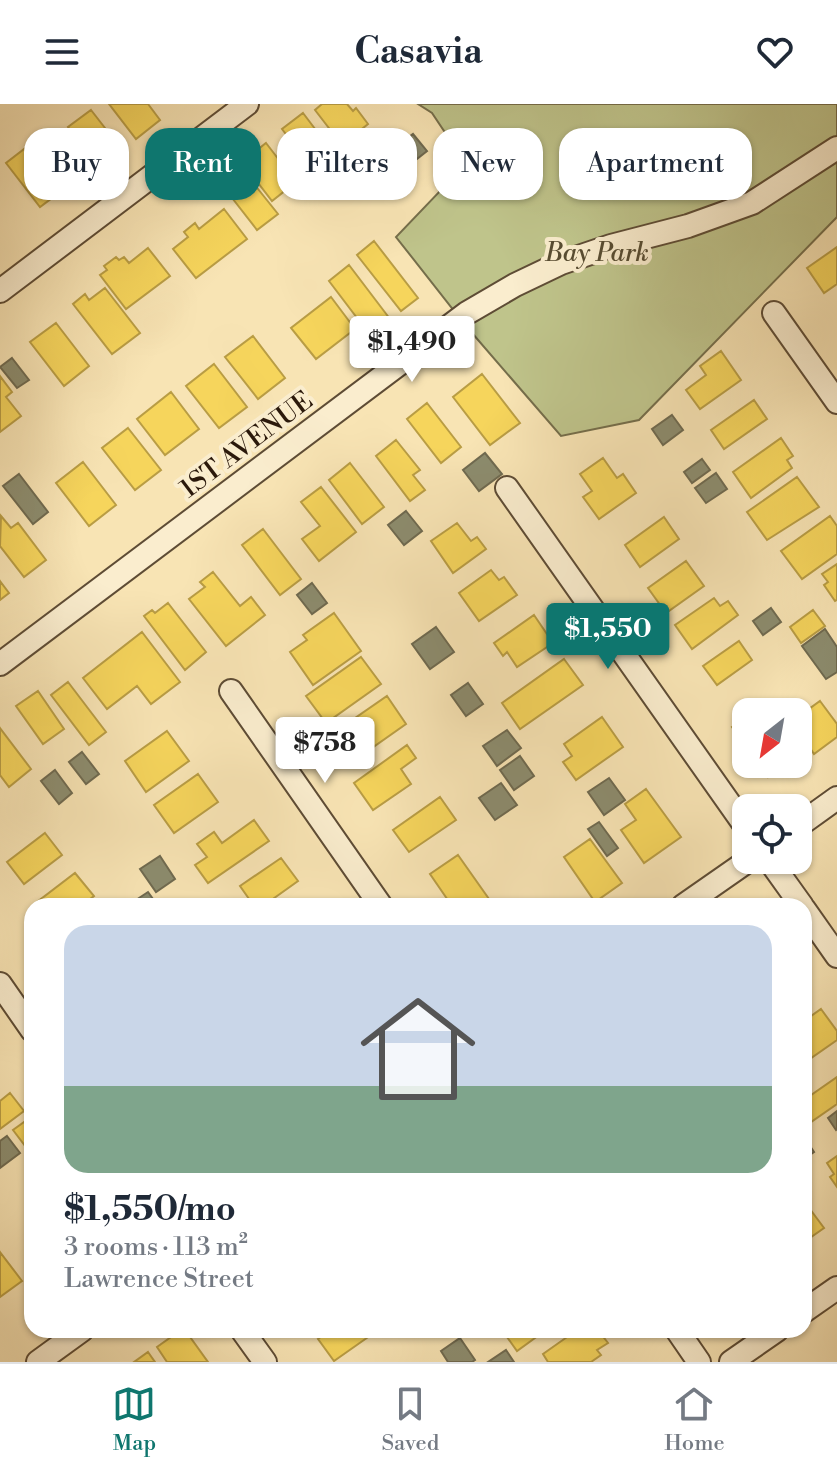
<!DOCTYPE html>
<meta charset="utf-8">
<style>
:root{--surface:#fff;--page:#f6f6f7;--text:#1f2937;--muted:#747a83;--line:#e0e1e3;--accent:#0f766e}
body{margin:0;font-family:"Libre Bodoni",serif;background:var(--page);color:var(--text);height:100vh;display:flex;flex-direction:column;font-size:30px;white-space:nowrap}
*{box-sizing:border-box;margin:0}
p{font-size:26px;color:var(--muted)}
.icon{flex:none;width:44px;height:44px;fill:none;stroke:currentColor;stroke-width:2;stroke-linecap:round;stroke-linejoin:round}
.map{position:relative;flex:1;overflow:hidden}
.panel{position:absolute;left:24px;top:794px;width:788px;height:440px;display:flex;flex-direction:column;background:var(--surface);border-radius:24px;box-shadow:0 2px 6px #0004}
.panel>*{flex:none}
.hud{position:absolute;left:24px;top:24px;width:790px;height:72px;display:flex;gap:16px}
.needle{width:52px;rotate:211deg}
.buttons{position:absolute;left:732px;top:594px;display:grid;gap:16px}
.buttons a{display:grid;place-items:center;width:80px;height:80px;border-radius:16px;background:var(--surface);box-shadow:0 2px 6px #0004;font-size:40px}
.price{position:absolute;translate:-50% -68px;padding:0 18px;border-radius:8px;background:#fff;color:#222;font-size:26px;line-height:52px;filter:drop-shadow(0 2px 4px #0008)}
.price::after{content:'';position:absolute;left:50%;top:48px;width:24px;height:18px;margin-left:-12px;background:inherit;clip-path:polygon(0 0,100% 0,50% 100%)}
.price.selected{background:var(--accent);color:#fff}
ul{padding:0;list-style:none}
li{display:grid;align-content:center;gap:16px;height:424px;padding:0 40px}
li span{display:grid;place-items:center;height:248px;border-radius:24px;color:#555}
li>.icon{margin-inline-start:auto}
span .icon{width:144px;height:144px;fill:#fffc;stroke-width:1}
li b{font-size:34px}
.tag{padding:0 28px;border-radius:24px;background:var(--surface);box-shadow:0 2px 6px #0004;font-size:28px;line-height:72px}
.tag.selected{background:var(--accent);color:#fff}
header{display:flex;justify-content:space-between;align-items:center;height:104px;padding:0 40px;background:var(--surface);font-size:36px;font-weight:700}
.dock{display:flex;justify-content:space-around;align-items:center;height:112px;border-top:2px solid var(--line);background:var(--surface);font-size:22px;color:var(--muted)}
.dock a{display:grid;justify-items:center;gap:4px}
.dock .selected{color:var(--accent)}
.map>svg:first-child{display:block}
.green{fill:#bfc48b;stroke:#756e4b;stroke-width:2}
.homes{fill:#f6d55c;stroke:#b99d44;stroke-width:2}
.industry{fill:#8c8c6e;stroke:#6f6a50;stroke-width:2}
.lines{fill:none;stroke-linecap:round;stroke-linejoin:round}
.minor-casing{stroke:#5e4c35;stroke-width:26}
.minor{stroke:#faedce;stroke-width:22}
.labels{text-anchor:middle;stroke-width:8;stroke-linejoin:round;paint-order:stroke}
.park-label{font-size:26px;font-style:italic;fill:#574c31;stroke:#faedce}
.street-label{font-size:26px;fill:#2b190b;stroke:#faedce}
</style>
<header><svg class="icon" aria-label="menu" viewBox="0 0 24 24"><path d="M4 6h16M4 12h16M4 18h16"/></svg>Casavia<svg class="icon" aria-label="heart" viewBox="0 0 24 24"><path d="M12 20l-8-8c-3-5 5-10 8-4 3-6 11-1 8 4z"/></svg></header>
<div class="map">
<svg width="837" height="1258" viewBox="0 0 837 1258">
<rect width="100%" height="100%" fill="#f8e4b4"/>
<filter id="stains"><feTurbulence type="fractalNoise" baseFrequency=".0025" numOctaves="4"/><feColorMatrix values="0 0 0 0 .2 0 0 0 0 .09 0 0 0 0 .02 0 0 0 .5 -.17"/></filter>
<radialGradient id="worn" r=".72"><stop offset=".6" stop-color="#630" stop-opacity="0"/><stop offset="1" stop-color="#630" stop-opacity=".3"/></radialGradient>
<!-- green -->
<path class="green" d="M418 0H837V113L639 316 561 332 466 222 396 133 466 60 432 9Z"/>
<!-- homes -->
<path class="homes" d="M109 0H148L160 16 136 35Z
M322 0H347L353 7 356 4 368 20 342 41 315 6Z
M91 6 112 33 89 50 68 23Z
M303 9 331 46 310 62 282 25Z
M41 32 76 76 40 103 6 59Z
M266 39 296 78 272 97 242 58Z
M242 65 278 110 257 126 222 81Z
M224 105 247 135 196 174 173 145 188 133 184 128 195 119 199 125Z
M374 137 418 194 401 207 357 151Z
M837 143V180L824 189 807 164Z
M148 144 170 172 126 205 100 171 107 166 104 162 116 153 119 156 124 153 129 159Z
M349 161 390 215 370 231 329 177Z
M105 184 140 229 112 250 73 200 85 190 89 196Z
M331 193 355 225 316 255 291 224Z
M56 219 89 262 64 282 30 238Z
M253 232 285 274 258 295 225 253Z
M721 247 741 276 700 305 686 286 706 271 700 262Z
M214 260 247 303 219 324 186 282Z
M482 270 520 319 490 341 453 293Z
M0 272 12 288 6 293 21 312 0 328Z
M171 288 199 325 165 351 137 315Z
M754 296 767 315 724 345 711 326Z
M427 299 461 343 441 359 407 315Z
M128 324 161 366 135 386 102 344Z
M781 334 793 352 787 356 792 364 751 394 733 368Z
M396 336 420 366 413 371 425 386 410 397 376 352Z
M603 354 617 374 623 370 636 389 599 415 583 393 592 387 580 370Z
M83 358 116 401 89 422 56 379Z
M350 359 384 403 362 420 329 376Z
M797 373 819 403 767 436 747 408Z
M321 383 356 428 319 457 302 435 320 422 301 398Z
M1 412 11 424 18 419 46 456 24 473 0 442Z
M830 412 837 422V450L802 475 781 447Z
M664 413 679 435 640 463 625 441Z
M457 419 471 437 477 433 486 445 453 469 431 437Z
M263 425 301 475 280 491 242 441Z
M686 457 704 482 666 509 648 484Z
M837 460V496L835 497 824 481 828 478 822 470Z
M491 466 499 476 504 473 517 491 479 517 459 489Z
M213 468 240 502 251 493 265 511 226 542 189 495 205 483 200 478Z
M0 477 9 489 0 496Z
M714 494 720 502 728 497 738 511 692 545 675 521Z
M168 499 206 548 185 566 144 512 152 506 155 509Z
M813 506 825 522 801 539 790 523Z
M334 509 361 547 313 581 290 548 307 536 303 531Z
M534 511 553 539 517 563 507 548 503 552 494 539Z
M142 528 180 578 151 600 137 582 107 605 83 574Z
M739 537 752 556 717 581 703 562Z
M361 553 381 580 326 619 306 592Z
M564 555 583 581 520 625 502 599Z
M68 578 106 628 89 641 51 591Z
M38 587 64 625 43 640 16 602Z
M387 592 406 620 352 658 332 630Z
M820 597 837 620V633L814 650 804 635 798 639V608H789L801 600 806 607Z
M602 613 623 643 576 676 563 658 572 652 564 640Z
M746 614V642L732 623Z
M0 624 31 665 9 683 0 671Z
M167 627 189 657 146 688 125 657Z
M407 641 416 654 401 665 411 680 373 706 354 679Z
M759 660H787L768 673Z
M198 670 218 698 174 729 154 701Z
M646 685 681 733 644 759 621 726 636 716 625 700Z
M440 693 456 716 409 748 393 726Z
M254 716 269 737 208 779 195 761 207 753 197 740 214 728 222 739Z
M45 729 62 751 24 780 7 758Z
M590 735 622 779 595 798 564 753Z
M458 751 489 795 478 802H452L430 770Z
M281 754 298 777 263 802H254L240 782Z
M75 769 94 792 81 802H40L37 798Z
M821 905 837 927V936L804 959V917Z
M837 973V1000L811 1018 804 1008V996Z
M10 989 24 1007 0 1025V997Z
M31 1013H32V1051L13 1026Z
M837 1052V1083L830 1073 834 1070 827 1059Z
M804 1097 824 1124 804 1138Z
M0 1148 22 1177 0 1193Z
M181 1226H185L208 1258H167L157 1243Z
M330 1226H368L371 1231 334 1257 318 1235Z
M546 1226 517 1247 507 1233 515 1226Z
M577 1226 585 1228 598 1226 608 1239 597 1246 601 1251 591 1258H548L543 1250Z
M148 1248 155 1258H134Z"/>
<!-- industry -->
<path class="industry" d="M413 30 427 47 394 73 380 55Z
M12 254 29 276 17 284 0 263Z
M672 311 683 326 663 341 652 325Z
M485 349 502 370 479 387 463 366Z
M702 355 710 366 692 379 684 368Z
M716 369 727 385 706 399 695 384Z
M19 370 48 408 33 420 3 382Z
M406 407 422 427 404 441 388 421Z
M312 479 327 499 312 510 297 491Z
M771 504 781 518 763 531 753 517Z
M436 523 454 548 430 565 412 540Z
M825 525 837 543V568L826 575 802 542Z
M468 579 483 600 466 612 451 591Z
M507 626 521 644 497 662 483 642Z
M82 648 99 670 86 680 69 658Z
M520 652 534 672 514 686 500 666Z
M55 666 72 689 59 700 41 677Z
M609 674 625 696 604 711 588 688Z
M501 679 517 701 495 716 479 694Z
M599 718 618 744 607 752 588 725Z
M160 752 175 775 156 788 140 765Z
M148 788 158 802H127Z
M837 1007V1025L836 1026 828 1014Z
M7 1032 20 1049 0 1064V1037Z
M804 1033 814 1048 804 1055Z
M460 1234 475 1256 472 1258H448L441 1247Z
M506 1246 514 1258H488Z"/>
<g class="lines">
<defs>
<path id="minor" d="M0 187 247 0
M774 209 837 298
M507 384 746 723
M0 560 467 209 515 181 561 159 611 142 688 122 752 99 837 44
M231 587 381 802
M798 722 837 694
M769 756 802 802
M683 802 749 756
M804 805 837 852
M0 880 32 926
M804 1207 837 1184
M242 1226 265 1258
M677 1226 699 1258
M38 1258 82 1226
M731 1258 777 1226"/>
</defs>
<!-- minor casing -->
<use href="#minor" class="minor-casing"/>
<!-- minor -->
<use href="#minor" class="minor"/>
</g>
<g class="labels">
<!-- park labels -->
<g class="park-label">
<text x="597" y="157">Bay Park</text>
</g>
<!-- street labels -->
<g class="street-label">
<text transform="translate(246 340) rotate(-37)" y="9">1ST AVENUE</text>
</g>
</g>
<rect width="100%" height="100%" filter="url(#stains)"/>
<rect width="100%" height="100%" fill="url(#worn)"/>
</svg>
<div class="buttons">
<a><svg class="needle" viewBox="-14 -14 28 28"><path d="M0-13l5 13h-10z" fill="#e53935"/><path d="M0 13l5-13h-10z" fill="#747a83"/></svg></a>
<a><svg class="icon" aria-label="locate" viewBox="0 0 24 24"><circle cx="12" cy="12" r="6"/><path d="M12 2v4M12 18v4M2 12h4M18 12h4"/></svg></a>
</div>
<b class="price" style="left:412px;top:280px">$1,490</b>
<b class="price selected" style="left:608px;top:567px">$1,550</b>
<b class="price" style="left:325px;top:681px">$758</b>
<div class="hud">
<a class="tag">Buy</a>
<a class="tag selected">Rent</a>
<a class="tag">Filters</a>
<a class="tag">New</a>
<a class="tag">Apartment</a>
</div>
<section class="panel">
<ul>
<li><span style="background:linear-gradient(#c9d6e8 65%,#7fa58c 0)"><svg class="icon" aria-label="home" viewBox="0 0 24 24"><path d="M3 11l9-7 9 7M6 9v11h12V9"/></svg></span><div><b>$1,550/mo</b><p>3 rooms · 113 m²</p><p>Lawrence Street</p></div></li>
</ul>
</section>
</div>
<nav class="dock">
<a class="selected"><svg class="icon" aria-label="map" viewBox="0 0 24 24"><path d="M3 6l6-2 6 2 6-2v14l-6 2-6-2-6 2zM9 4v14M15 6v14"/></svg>Map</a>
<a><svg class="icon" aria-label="saved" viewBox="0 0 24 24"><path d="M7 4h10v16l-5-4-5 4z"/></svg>Saved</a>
<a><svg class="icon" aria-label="home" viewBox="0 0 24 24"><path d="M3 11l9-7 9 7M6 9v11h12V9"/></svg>Home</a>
</nav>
